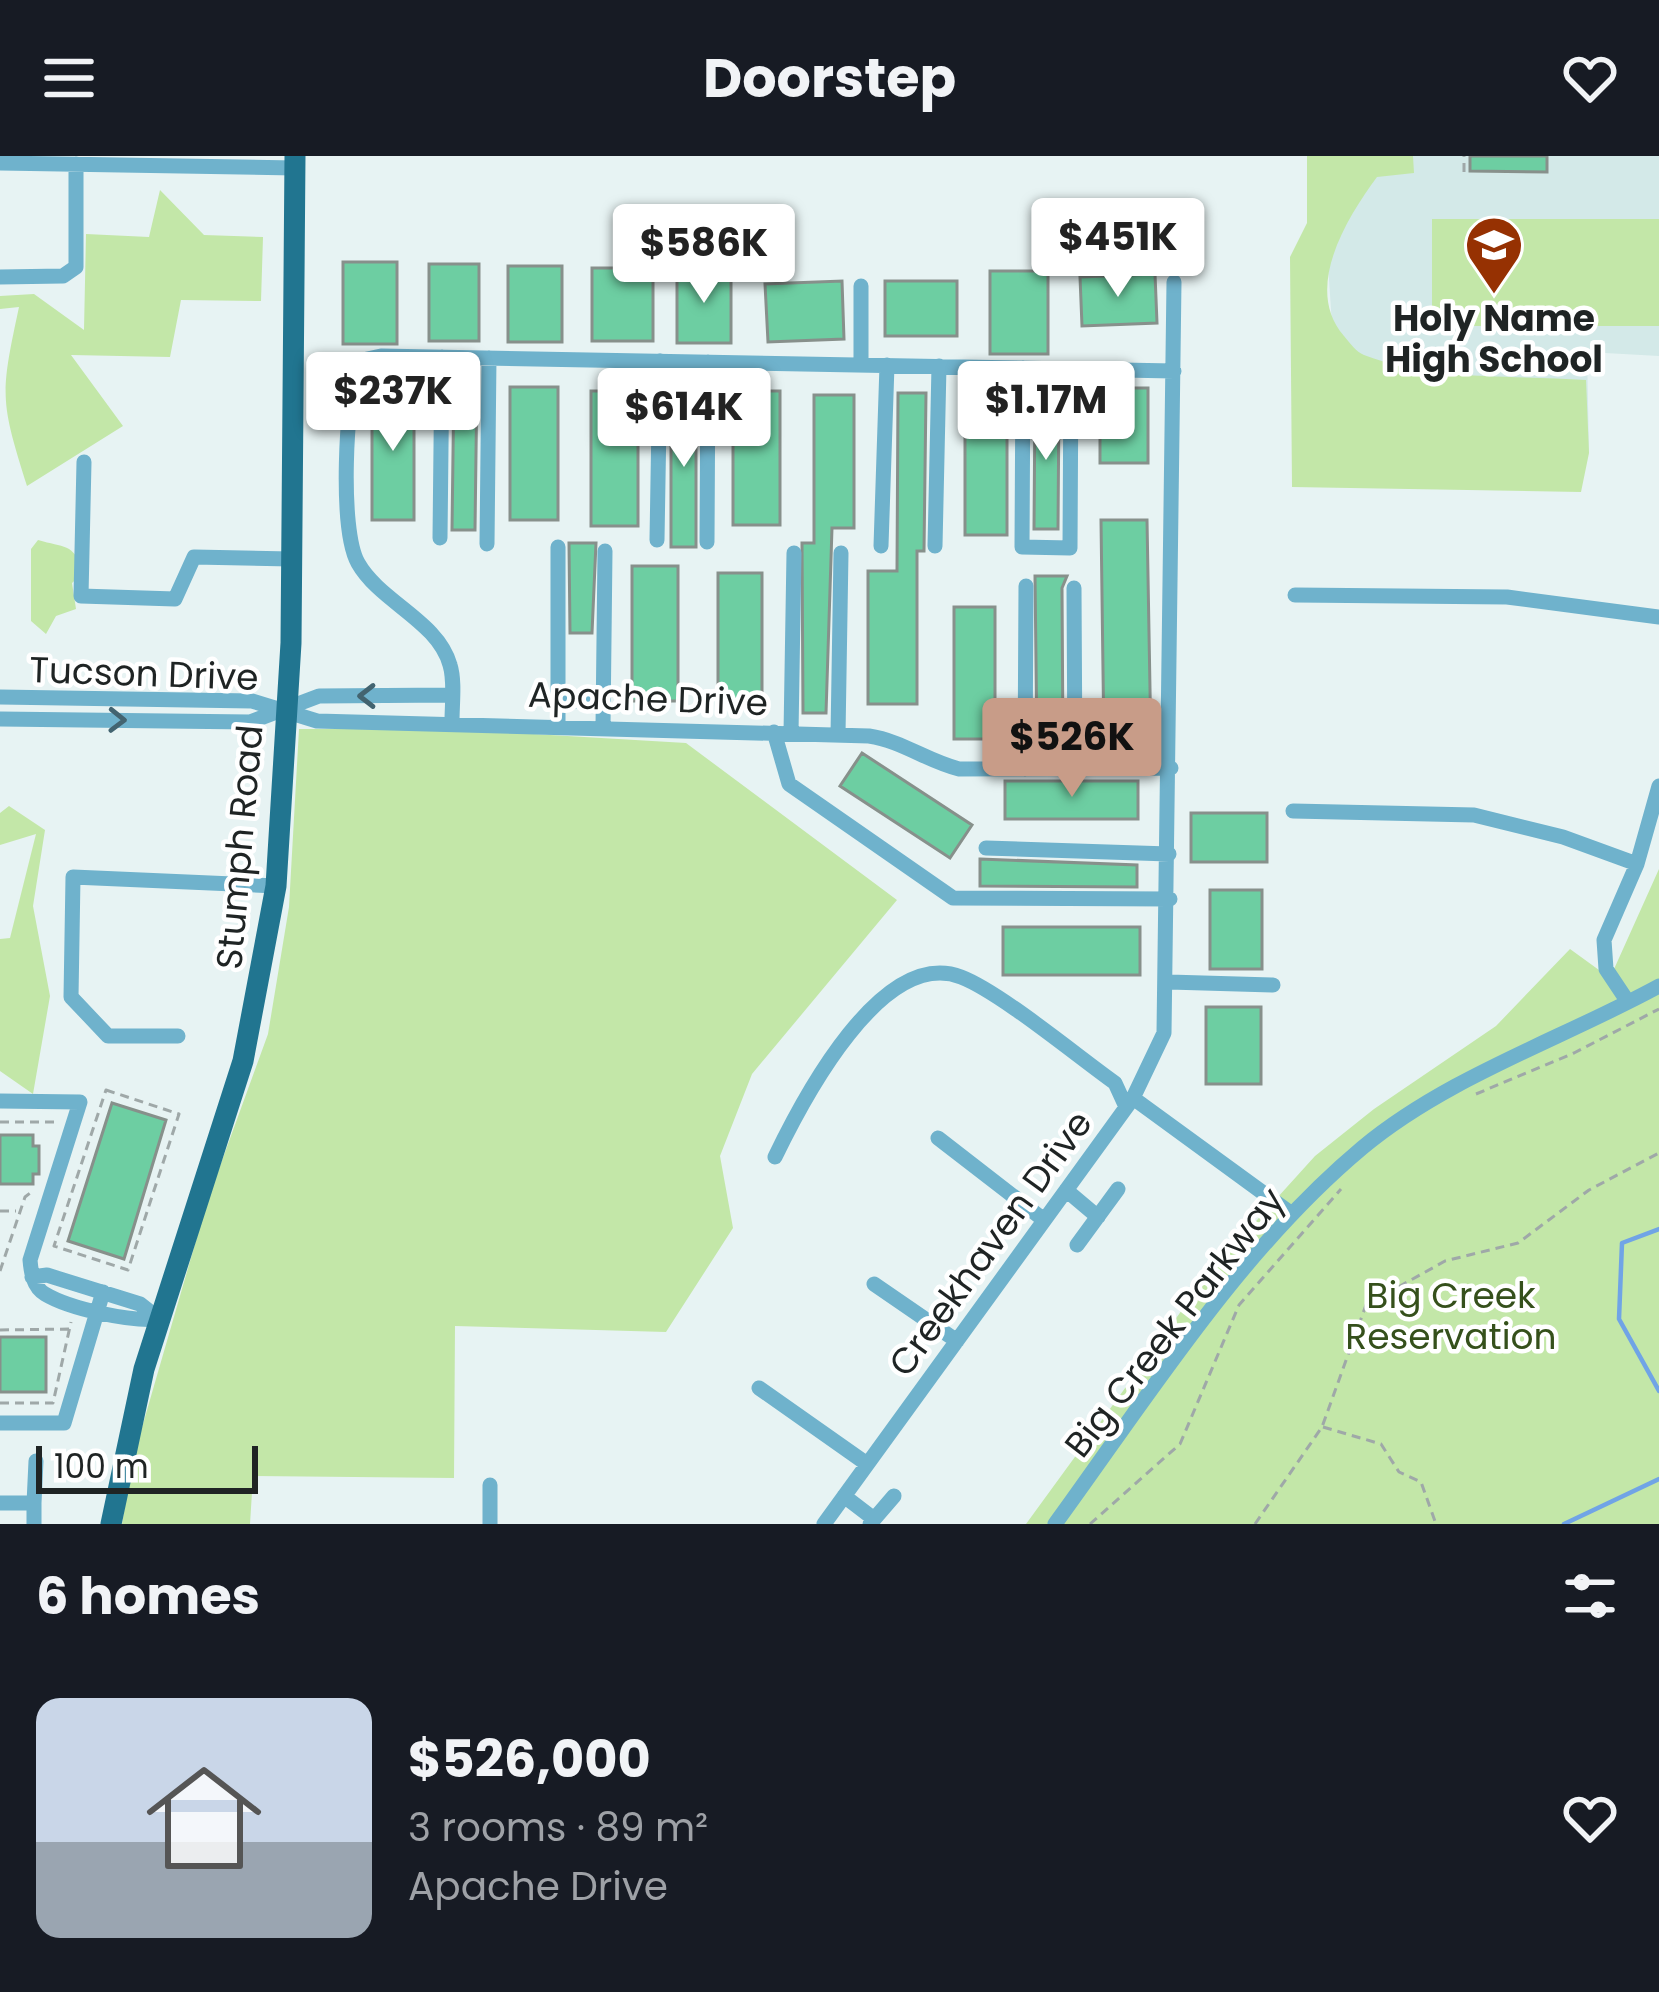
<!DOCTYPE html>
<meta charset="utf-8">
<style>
:root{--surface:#171b24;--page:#242831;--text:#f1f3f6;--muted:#9ea1a6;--line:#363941;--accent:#c89c88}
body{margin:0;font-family:Poppins,sans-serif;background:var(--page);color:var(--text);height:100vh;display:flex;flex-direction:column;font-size:45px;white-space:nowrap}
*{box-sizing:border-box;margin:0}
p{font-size:39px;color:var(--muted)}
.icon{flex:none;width:66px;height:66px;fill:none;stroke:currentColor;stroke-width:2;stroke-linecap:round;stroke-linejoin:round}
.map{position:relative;height:1368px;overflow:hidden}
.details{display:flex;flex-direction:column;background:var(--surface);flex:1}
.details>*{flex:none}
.scale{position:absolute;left:36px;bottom:30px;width:222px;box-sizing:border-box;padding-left:12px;border:6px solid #1f2424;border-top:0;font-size:33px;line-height:42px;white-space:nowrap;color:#1f2424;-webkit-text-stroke:9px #fff;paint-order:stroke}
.price{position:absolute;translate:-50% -102px;padding:0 27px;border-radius:12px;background:#fff;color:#222;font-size:39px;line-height:78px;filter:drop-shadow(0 3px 6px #0008)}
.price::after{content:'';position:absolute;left:50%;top:72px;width:36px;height:27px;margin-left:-18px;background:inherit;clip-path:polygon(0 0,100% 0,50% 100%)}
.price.active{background:var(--accent);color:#111}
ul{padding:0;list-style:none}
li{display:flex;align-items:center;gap:36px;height:300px;padding:0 36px}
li+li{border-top:3px solid var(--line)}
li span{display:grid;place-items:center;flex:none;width:336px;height:240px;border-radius:24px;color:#555}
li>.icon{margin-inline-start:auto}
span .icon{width:144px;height:144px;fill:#fffc;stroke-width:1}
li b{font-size:51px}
h2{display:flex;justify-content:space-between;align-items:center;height:144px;padding:0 36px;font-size:51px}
header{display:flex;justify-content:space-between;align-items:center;height:156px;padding:0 36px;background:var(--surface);font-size:54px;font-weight:700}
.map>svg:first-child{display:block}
.built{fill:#d3e9e8}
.green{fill:#c3e7a8}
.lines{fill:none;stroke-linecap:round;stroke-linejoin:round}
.stream{stroke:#70a4e6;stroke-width:4.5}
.building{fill:#6dcea2;stroke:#87908b;stroke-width:3}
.path{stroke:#9fa8a8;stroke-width:3;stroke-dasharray:9 6;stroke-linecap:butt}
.minor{stroke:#6fb2cc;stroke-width:15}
.major{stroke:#217590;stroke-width:21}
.oneway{stroke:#436470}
.labels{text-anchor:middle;stroke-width:9;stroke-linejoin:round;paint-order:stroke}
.poi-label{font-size:36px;font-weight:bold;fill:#1f2424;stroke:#fff}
.street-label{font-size:36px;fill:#1f2424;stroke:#fff}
.park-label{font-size:36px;fill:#35501b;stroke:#fff}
</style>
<header><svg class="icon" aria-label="menu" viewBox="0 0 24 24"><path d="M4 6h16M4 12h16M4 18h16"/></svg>Doorstep<svg class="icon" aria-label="heart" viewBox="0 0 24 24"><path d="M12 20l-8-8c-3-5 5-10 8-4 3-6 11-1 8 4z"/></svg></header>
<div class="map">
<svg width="1659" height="1368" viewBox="0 0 1659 1368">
<rect width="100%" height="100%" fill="#e7f3f3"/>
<!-- built -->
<path class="built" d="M1321 0H1659V200L1587 196 1589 297 1339 277Z"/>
<!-- green -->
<path class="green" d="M1307 0H1413L1414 17 1377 21C1346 63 1303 133 1344 180 1350 187 1356 196 1364 199 1430 225 1516 219 1586 224L1589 297 1581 336 1292 331 1290 101 1307 67Z
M160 34 204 79 263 81 261 145 181 144 170 201 71 199 123 270 27 330C0 244 0 240 19 151L0 153V140L34 138 84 174 86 78 149 81Z
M1432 63H1659V170H1432Z
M38 384C64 392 73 386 84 416L72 427 76 453 56 460 46 478 31 465V393Z
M299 573H449L686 587 897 744 752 918 720 1000 733 1072 666 1176 455 1170 454 1322 253 1320 250 1368H122L132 1306 208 1043 268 878 289 751Z
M9 650 45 674 33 750 50 840 33 938 0 915V783L10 782 36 678 0 689V657Z
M1659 713V1368H1026L1209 1117 1315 1000 1374 953 1496 870 1570 793 1610 822Z"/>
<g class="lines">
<!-- stream -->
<path class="stream" d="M1659 1073 1622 1087 1619 1163 1659 1235
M1564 1368 1659 1323"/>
</g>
<!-- building -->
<path class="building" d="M1470 0H1547V16L1470 15Z
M343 106H397V188H343Z
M429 108H479V185H429Z
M508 110H562V186H508Z
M592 112H653V185H592Z
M677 113H731V187H677Z
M990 115H1048V198H990Z
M1155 118 1157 167 1082 170 1080 121Z
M842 125 844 183 768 186 765 128Z
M885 125H957V180H885Z
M454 222H477L475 374H452Z
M510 231H558V364H510Z
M372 232H414V364H372Z
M1100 232H1148V307H1100Z
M591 235H638V370H591Z
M733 235H780V369H733Z
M671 236H696V391H671Z
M898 237H926L924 395H917V548H868V415H897Z
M814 239H854V372H832L826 557H803L802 387H814Z
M1035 241H1059L1058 373H1034Z
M965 246H1007V379H965Z
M1101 364H1147L1151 589H1104Z
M569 387H596L592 477H570Z
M632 410H678V545H632Z
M718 417H762V551H718Z
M1035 420H1067L1062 432 1063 591H1037Z
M954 451H995V583H954Z
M862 597 972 669 950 702 840 630Z
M1005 625H1138V663H1005Z
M1191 657H1267V706H1191Z
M980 703 1137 709V731L980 730Z
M1210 734H1262V813H1210Z
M1003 771H1140V819H1003Z
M1206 851H1261V928H1206Z
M112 947 166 964 124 1103 68 1085Z
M0 979H33V990H39V1018H33V1028H0Z
M0 1181H46V1236H0Z"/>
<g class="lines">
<!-- path -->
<path class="path" d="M1464 16V0
M106 934 179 958 128 1114 54 1090Z
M1476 938 1574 897 1659 853
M0 966H58
M0 1055H16
M0 1115 25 1041 34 1034
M0 1174 69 1173
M0 1247H53L71 1166
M1323 1271 1381 1288 1399 1316 1421 1326 1436 1368
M1090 1368 1180 1288 1239 1149 1341 1033
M1255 1368 1322 1271 1366 1149 1445 1105 1518 1087 1589 1034 1659 997"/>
<!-- minor -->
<path class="minor" d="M0 7 295 12
M0 121 63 120 76 111V8
M861 209V130
M1023 212 1022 391 1070 392 1071 213
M84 306 81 440 175 443 194 401 291 403
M440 382 442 201
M657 384 660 205
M707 386 708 206
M487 388 489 202
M881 390 887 209
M935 390 939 210
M1074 432 1075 612
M1295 439 1507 441 1659 461
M0 541 252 545 317 565 869 580C902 585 927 605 959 613L1171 612
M558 545H603
M0 563 250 566 319 540 451 539
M452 565C452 548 455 525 450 509 438 465 380 446 358 407 339 373 346 243 358 205L381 200 1174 215
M558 569V391
M603 570 605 395
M774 576 789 628 953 742 1170 743
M791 577 794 397
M838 579 841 397
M1025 613 1026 430
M1293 655 1474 659 1563 681 1637 708
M986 692 1169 698
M1169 826 1273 829
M1628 846 1606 813 1604 784 1637 708 1659 630
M178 880H108L71 841 73 721 276 730
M1133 942 1292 1058
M0 945 80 946 30 1104C31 1116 33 1131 45 1138 70 1153 131 1166 159 1163
M938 982 1044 1064
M775 1001C803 943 882 791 961 821 1000 836 1077 900 1115 927L1126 951
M1066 1034 1098 1061
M1077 1089 1118 1033
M32 1121 47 1119 140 1148 159 1163
M874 1128 957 1185
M759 1232 867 1308
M0 1267H64L103 1136
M844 1340 874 1363
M0 1347H34V1368
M34 1347 36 1305
M490 1368V1329
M824 1368 1133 942 1164 877 1174 126
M870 1368 894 1340
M1055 1368C1149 1239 1239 1095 1362 992 1447 921 1562 883 1659 830"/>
<!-- major -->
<path class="major" d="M111 1368 144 1213 243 905 276 730 291 487 295 0"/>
</g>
<!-- one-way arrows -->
<defs><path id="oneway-chevron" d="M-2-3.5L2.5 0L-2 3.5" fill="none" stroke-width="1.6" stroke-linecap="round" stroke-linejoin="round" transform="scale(3)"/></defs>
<g class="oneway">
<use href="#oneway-chevron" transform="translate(367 540) rotate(180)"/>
<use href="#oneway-chevron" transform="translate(117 564) rotate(1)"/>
</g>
<!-- icons -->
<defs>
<symbol id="school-pin" viewBox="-11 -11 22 30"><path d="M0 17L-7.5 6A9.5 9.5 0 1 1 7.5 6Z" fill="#963102" stroke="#fff"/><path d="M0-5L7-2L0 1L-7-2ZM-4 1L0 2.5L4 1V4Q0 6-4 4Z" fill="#fff"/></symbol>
</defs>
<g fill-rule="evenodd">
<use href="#school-pin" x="1461" y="56" width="66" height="90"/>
</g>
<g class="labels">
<!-- poi labels -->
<g class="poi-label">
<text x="1494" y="175">Holy Name<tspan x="1494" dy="41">High School</tspan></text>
</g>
<!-- street labels -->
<g class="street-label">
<text transform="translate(144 517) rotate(2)" y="13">Tucson Drive</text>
<text transform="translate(648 542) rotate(2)" y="13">Apache Drive</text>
<text transform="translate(239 691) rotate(-85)" y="13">Stumph Road</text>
<text transform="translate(990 1087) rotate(-54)" y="13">Creekhaven Drive</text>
<text transform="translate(1174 1166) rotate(-52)" y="13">Big Creek Parkway</text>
</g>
<!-- park labels -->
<g class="park-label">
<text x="1451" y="1152">Big Creek<tspan x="1451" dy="41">Reservation</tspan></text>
</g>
</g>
</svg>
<div class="scale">100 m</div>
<b class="price" style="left:1118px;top:144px">$451K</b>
<b class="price" style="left:704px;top:150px">$586K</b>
<b class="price" style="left:393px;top:298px">$237K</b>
<b class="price" style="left:1046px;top:307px">$1.17M</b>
<b class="price" style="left:684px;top:314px">$614K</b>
<b class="price active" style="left:1072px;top:644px">$526K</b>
</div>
<section class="details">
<h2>6 homes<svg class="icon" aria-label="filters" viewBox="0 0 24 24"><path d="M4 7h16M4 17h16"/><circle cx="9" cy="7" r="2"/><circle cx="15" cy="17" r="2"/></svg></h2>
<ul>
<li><span style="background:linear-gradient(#c9d6e8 60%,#9aa5b1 0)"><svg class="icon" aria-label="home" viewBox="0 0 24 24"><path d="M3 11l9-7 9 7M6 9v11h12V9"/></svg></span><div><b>$526,000</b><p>3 rooms · 89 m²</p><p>Apache Drive</p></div><svg class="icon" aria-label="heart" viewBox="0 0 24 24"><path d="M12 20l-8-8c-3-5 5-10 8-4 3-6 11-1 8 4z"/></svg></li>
</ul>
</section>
